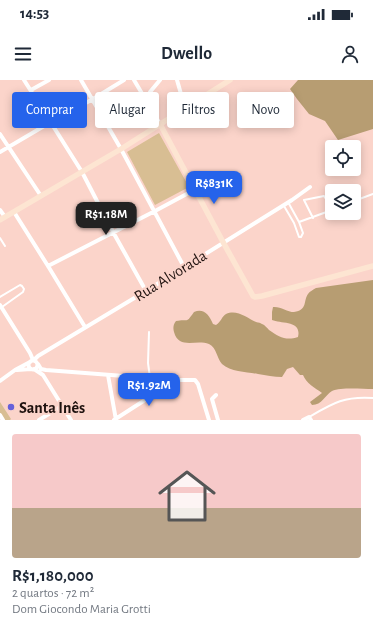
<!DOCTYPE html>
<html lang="pt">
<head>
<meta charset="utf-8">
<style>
  :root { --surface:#fff; --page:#f2f2f3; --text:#1f2937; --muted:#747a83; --line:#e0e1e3; --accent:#2563eb }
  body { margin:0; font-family:"Alegreya Sans",sans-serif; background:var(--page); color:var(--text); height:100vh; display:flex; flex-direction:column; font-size:15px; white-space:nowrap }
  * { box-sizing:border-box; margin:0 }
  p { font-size:13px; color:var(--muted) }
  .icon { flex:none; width:22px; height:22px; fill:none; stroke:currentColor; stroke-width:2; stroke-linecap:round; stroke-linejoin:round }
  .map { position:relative; height:340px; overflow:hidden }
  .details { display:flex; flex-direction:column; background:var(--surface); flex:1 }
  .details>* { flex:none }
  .top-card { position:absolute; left:12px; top:12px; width:349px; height:36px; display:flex; gap:8px }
  .tools { position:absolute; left:325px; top:60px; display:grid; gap:8px }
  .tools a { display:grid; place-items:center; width:36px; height:36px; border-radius:4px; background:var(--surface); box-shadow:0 2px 10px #0003; font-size:20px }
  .price { position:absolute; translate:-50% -34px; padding:0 9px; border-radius:8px; background:var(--accent); color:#fff; font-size:13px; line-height:26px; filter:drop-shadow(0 1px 2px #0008) }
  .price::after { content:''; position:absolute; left:50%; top:24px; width:12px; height:9px; margin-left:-6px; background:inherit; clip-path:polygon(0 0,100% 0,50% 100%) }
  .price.selected { background:#222; color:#fff }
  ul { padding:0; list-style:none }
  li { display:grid; align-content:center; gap:8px; height:212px; padding:0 12px }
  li+li { border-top:1px solid var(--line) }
  li span { display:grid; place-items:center; height:124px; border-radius:4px; color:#555 }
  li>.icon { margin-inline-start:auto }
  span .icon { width:72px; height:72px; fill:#fffc; stroke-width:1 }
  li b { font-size:17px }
  .pill { padding:0 14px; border-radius:4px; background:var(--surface); box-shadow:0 2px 10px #0003; font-size:14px; line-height:36px }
  .pill.selected { background:var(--accent); color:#fff }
  .status { display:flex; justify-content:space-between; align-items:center; height:28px; padding:0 20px; background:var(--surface); direction:ltr }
  .status svg { height:11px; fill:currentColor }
  header { display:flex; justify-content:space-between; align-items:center; height:52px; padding:0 12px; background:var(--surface); font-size:18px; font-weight:700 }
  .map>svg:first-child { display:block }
  .green { fill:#d8be93 }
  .forest { fill:#b79d72 }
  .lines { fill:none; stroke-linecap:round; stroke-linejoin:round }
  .lane { stroke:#fff; stroke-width:2 }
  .street { stroke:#fff; stroke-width:4 }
  .secondary { stroke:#fde5d2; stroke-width:5.5 }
  .poi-dot { fill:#6661da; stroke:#fbd4ca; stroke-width:1.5 }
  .labels { text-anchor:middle; stroke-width:4; stroke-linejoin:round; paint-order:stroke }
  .street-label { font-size:16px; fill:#1f120f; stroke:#fbd4ca }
  .poi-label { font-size:16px; font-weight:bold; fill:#1f120f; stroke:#fbd4ca; text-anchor:start }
</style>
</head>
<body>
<div class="status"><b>14:53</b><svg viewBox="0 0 49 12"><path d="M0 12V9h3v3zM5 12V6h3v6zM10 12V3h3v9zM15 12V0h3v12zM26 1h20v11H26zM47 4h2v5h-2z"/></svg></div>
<header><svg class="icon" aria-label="menu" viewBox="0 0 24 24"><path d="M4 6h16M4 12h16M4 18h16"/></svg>Dwello<svg class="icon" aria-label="person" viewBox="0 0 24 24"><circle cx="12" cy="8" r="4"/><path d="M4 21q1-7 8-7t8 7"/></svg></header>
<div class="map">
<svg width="373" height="340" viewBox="0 0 373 340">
  <rect width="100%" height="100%" fill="#fbd4ca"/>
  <!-- green -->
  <path class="green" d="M159 53 189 107 155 125 127 72Z
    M0 322 11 339 10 340H3L0 335Z"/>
  <!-- forest -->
  <path class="forest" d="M298 0H373V49L338 60 325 41 309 34 297 19 290 9Z
    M373 200V309C362 309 341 307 332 311 325 315 322 325 312 325L310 322 322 313C315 308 306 303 303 295H300L293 287 287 289 282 297C274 297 266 295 258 294 247 292 231 292 222 284 217 279 217 268 209 264 196 259 179 270 174 252 173 248 173 245 176 241 189 238 185 245 194 232 204 228 209 235 213 244L216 245C221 242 222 236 226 234 237 229 247 238 256 242 259 243 259 242 262 244 265 245 267 248 269 250 279 257 286 261 298 257 302 240 281 244 272 240V232L273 227C280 226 287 232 294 232 308 230 303 221 308 214 310 211 313 210 316 208Z"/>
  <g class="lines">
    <!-- lane -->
    <path class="lane" d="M354 121 373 114
      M284 126 294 143 299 157H301L303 153 299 142 288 122
      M313 138 304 120 324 116 332 128
      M299 142 332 130
      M0 158 5 166
      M0 217 20 205 22 206 24 209 23 212 2 227
      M149 252 148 283 150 298
      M309 337C333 323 344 316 373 318"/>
    <!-- street -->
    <path class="street" d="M24 0 82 92 113 152 146 211
      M81 0 121 69 184 187
      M134 0 160 44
      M177 0 185 28
      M31 10 49 0
      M134 45 150 12 160 0
      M0 54 41 116
      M0 72 51 42 93 19 124 0
      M0 130 5 137
      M14 132 48 186 85 247
      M48 186 155 131 196 109
      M0 225 30 273 33 280
      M34 280 38 276 146 211 292 120 310 107
      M28.5 285a4.5 4.5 0 1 1 9 0a4.5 4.5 0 1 1-9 0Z
      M38 284 41 289 46 290 176 300H195L198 304 209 340
      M34 289 43 295 71 340
      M17 290 31 289
      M108 295 116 340
      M0 301 15 290 30 282
      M216 315 212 319 218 340
      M0 335 3 340
      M39 340 62 326
      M114 340 176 300
      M303 340 309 337 311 340"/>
    <!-- secondary -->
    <path class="secondary" d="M160 44 223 162 253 216 255 217 262 216 373 186
      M0 140 121 69 230 0"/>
  </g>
  <!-- markers -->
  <circle class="poi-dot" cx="11" cy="327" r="4"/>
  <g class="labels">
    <!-- street labels -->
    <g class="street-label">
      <text transform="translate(170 195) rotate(-32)" y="6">Rua Alvorada</text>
    </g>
    <!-- poi labels -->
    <g class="poi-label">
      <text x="19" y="333">Santa Inês</text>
    </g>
  </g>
</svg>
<div class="tools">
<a><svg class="icon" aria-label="locate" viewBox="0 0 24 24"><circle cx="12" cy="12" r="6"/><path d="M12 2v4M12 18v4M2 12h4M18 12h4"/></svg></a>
<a><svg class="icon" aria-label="layers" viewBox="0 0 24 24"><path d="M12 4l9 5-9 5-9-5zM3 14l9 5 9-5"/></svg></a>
</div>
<b class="price" style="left:214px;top:125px">R$831K</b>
<b class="price selected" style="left:106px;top:156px">R$1.18M</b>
<b class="price" style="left:149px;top:327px">R$1.92M</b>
<div class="top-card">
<a class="pill selected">Comprar</a>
<a class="pill">Alugar</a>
<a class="pill">Filtros</a>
<a class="pill">Novo</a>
</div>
</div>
<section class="details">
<ul>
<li><span style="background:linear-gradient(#f6c9c9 60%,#b9a48a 0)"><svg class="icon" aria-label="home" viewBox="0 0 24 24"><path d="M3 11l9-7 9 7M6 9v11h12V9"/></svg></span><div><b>R$1,180,000</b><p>2 quartos · 72 m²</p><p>Dom Giocondo Maria Grotti</p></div></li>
</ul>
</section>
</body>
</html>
